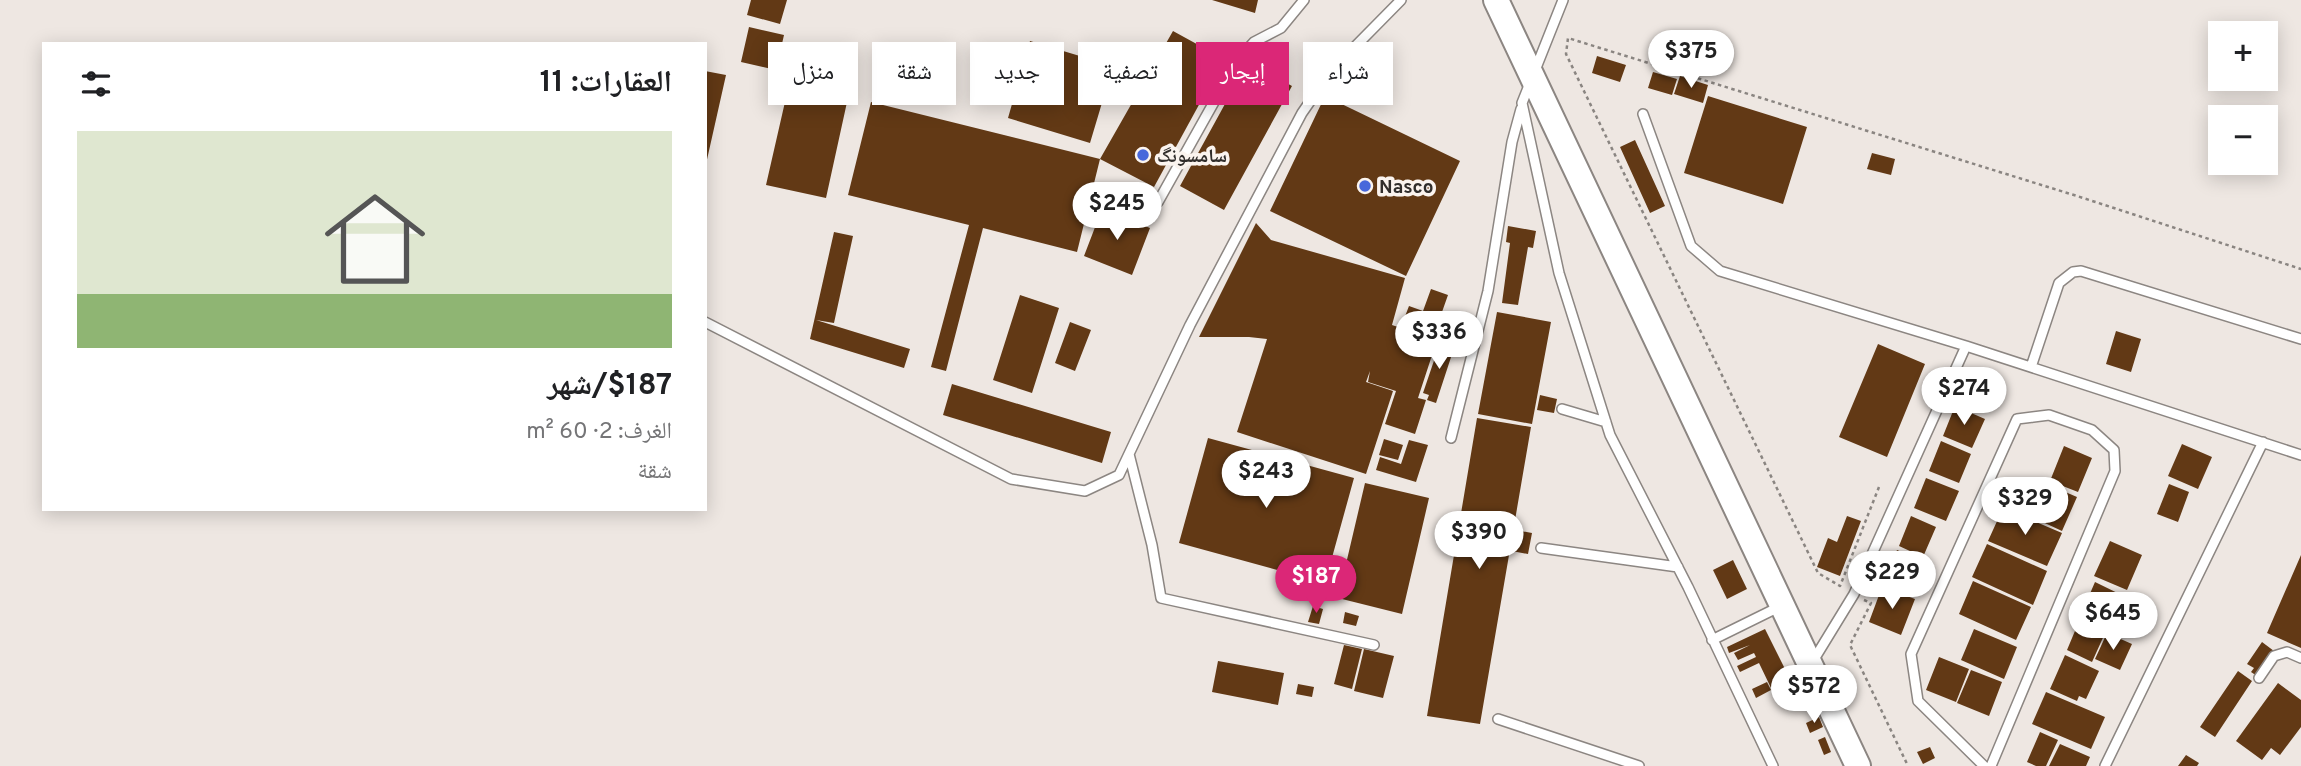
<!DOCTYPE html>
<html lang="ar">
<head>
<meta charset="utf-8">
<style>
  :root { --surface:#fff; --page:#f6f6f6; --text:#202124; --muted:#757577; --line:#e0e0e0; --accent:#db2777 }
  body { margin:0; font-family:Overpass,"Noto Naskh Arabic",sans-serif; background:var(--page); color:var(--text); direction:rtl; height:100vh; display:flex; flex-direction:column; font-size:26px; white-space:nowrap }
  * { box-sizing:border-box; margin:0 }
  p { font-size:23px; color:var(--muted) }
  .icon { flex:none; width:38px; height:38px; fill:none; stroke:currentColor; stroke-width:2; stroke-linecap:round; stroke-linejoin:round }
  .map { position:relative; flex:1; overflow:hidden; direction:ltr }
  .details { position:absolute; left:42px; top:42px; width:665px; height:469px; display:flex; flex-direction:column; background:var(--surface); border-radius:0px; box-shadow:0 4px 18px #0003; direction:rtl }
  .details>* { flex:none }
  .hud { position:absolute; left:728px; top:42px; width:665px; height:63px; direction:rtl; display:flex; gap:14px }
  .buttons { position:absolute; left:2208px; top:21px; display:grid; gap:14px }
  .buttons a { display:grid; place-items:center; width:70px; height:70px; border-radius:0px; background:var(--surface); box-shadow:0 4px 18px #0003; font-size:35px }
  .price { position:absolute; translate:-50% -60px; padding:0 16px; border-radius:24px; background:#fff; color:#222; font-size:23px; line-height:46px; filter:drop-shadow(0 2px 4px #0008) }
  .price::after { content:''; position:absolute; left:50%; top:42px; width:21px; height:16px; margin-left:-10px; background:inherit; clip-path:polygon(0 0,100% 0,50% 100%) }
  .price.selected { background:var(--accent); color:#fff }
  ul { padding:0; list-style:none }
  li { display:grid; align-content:center; gap:14px; height:371px; padding:0 35px }
  li+li { border-top:2px solid var(--line) }
  li span { display:grid; place-items:center; height:217px; border-radius:0px; color:#555 }
  li>.icon { margin-inline-start:auto }
  span .icon { width:126px; height:126px; fill:#fffc; stroke-width:1 }
  li b { font-size:30px }
  h2 { display:flex; justify-content:space-between; align-items:center; height:84px; padding:0 35px; font-size:30px }
  .pill { padding:0 24px; border-radius:0px; background:var(--surface); box-shadow:0 4px 18px #0003; font-size:24px; line-height:63px }
  .pill.selected { background:var(--accent); color:#fff }
  .map>svg:first-child { display:block }
  .building { fill:#623915 }
  .lines { fill:none; stroke-linecap:round; stroke-linejoin:round }
  .lane-casing { stroke:#8c8682; stroke-width:12 }
  .secondary-casing { stroke:#8c8682; stroke-width:28 }
  .path { stroke:#8a8581; stroke-width:2.5; stroke-dasharray:3.5 3.5; stroke-linecap:butt }
  .lane { stroke:#fff; stroke-width:9 }
  .secondary { stroke:#fff; stroke-width:24 }
  .poi-dot { fill:#4868db; stroke:#fbf4ef; stroke-width:2.5 }
  .labels { text-anchor:middle; stroke-width:7; stroke-linejoin:round; paint-order:stroke }
  .poi-label { font-size:19px; font-weight:bold; fill:#312e2c; stroke:#fbf4ef; text-anchor:start }
</style>
</head>
<body>
<div class="map">
<svg width="2301" height="766" viewBox="0 0 2301 766">
  <rect width="100%" height="100%" fill="#eee7e2"/>
  <!-- building -->
  <path class="building" d="M751 0H787L780 24 747 15Z
    M1212 0H1258L1255 13Z
    M749 27 784 35 776 70 741 62Z
    M1173 31 1224 59 1154 187 1100 159 1077 252 983 228 946 371 931 367 969 225 848 195 871 102 1100 159Z
    M1030 41 1113 66 1090 143 1008 118Z
    M1597 56 1626 65 1620 82 1592 73Z
    M1248 62 1292 86 1224 210 1180 186Z
    M705 71 726 75 706 164H705Z
    M1653 72 1677 79 1672 95 1648 88Z
    M1680 76 1708 85 1703 103 1674 94Z
    M790 80 849 93 826 198 766 185Z
    M1325 96 1460 161 1406 276 1270 211Z
    M1708 96 1807 127 1783 204 1684 173Z
    M1635 140 1665 206 1650 213 1620 147Z
    M1872 153 1895 159 1891 175 1867 169Z
    M1102 209 1150 228 1132 275 1084 256Z
    M1256 223 1271 240 1405 278 1392 325 1437 340 1418 398 1426 400 1415 434 1385 424 1396 391 1368 382 1370 371 1366 382 1393 391 1366 474 1237 432 1267 339 1249 337H1199Z
    M1508 226 1536 231 1533 248 1528 247 1518 305 1502 303 1510 243 1506 242Z
    M834 232 853 236 834 323 816 320 910 349 904 368 810 339Z
    M1431 289 1448 295 1436 329 1404 319 1409 306 1423 311Z
    M1020 295 1059 308 1032 393 993 380Z
    M1497 312 1551 322 1532 424 1478 414Z
    M1070 322 1091 330 1075 371 1055 363Z
    M2116 331 2141 339 2131 372 2106 364Z
    M1441 340 1455 345 1436 403 1427 400 1429 395 1423 393Z
    M1878 344 1925 364 1887 457 1839 437Z
    M1970 371 1991 379 1979 409 1959 401Z
    M952 384 1111 432 1102 463 943 415Z
    M1540 395 1557 399 1554 413 1537 410Z
    M1955 406 1985 419 1972 448 1943 436Z
    M1477 418 1531 427 1480 724 1427 716Z
    M1208 438 1354 478 1325 583 1179 543Z
    M1384 439 1403 445 1398 460 1379 455Z
    M1409 440 1428 445 1416 482 1376 470 1380 457 1401 464Z
    M1941 441 1971 454 1959 483 1929 471Z
    M2182 444 2212 457 2198 489 2168 476Z
    M2064 446 2092 458 2078 492 2050 481Z
    M1926 478 1959 491 1946 521 1914 508Z
    M1365 483 1429 498 1402 614 1338 598Z
    M2169 484 2189 492 2178 522 2157 514Z
    M2049 485 2077 497 2062 531 2034 518Z
    M2003 508 2062 533 2047 566 1988 541Z
    M1847 516 1861 521 1840 576 1817 567 1828 538 1837 542Z
    M1911 516 1936 527 1923 557 1899 546Z
    M1515 530 1532 533 1528 554 1512 551Z
    M2110 541 2142 555 2127 590 2094 576Z
    M1987 544 2047 571 2033 605 1972 577Z
    M1897 550 1921 560 1907 591 1884 581Z
    M2301 555V648L2267 633Z
    M1733 560 1747 589 1727 599 1713 570Z
    M1973 581 2031 607 2016 640 1959 614Z
    M2095 582 2144 606 2132 631 2082 612Z
    M1882 587 1915 599 1901 635 1869 622Z
    M1313 606 1323 609 1319 624 1308 622Z
    M1345 612 1359 616 1356 626 1343 623Z
    M2080 619 2106 631 2092 662 2067 650Z
    M1765 629 1791 681 1772 690 1759 663 1740 672 1737 666 1756 657 1754 653 1738 660 1734 653 1750 645 1729 653 1727 647Z
    M1974 629 2017 647 2004 679 1961 660Z
    M2107 633 2132 644 2120 670 2095 659Z
    M2262 642 2274 651 2257 676 2251 672 2254 668 2247 664Z
    M1344 645 1362 649 1352 689 1334 684Z
    M1364 649 1394 656 1383 698 1354 691Z
    M2065 655 2099 671 2086 699 2079 696 2077 701 2050 689Z
    M1939 657 1969 669 1956 702 1926 690Z
    M1218 661 1284 673 1278 705 1212 692Z
    M1971 670 2002 682 1989 716 1957 703Z
    M2238 671 2252 681 2215 737 2200 727Z
    M1767 682 1771 690 1756 698 1752 689Z
    M2278 683 2301 700V727L2280 755 2271 748 2262 760 2236 741Z
    M1298 684 1314 687 1312 697 1296 694Z
    M2046 692 2105 717 2091 749 2032 724Z
    M1819 717 1823 727 1810 733 1806 723Z
    M2040 732 2058 740 2046 766H2036L2027 762Z
    M1825 737 1831 752 1824 755 1818 740Z
    M2060 744 2090 757 2086 766H2049Z
    M1930 747 1935 758 1923 764 1917 752Z
    M2186 755 2199 763 2197 766H2178Z"/>
  <g class="lines">
    <!-- lane casing -->
    <g class="lane-casing">
      <path id="lane" d="M1563 0 1522 103 1559 273 1610 435 1688 587 1773 766
        M1643 114 1691 246 1720 271 1966 346 1854 594 1813 661
        M1158 202 1237 61 1254 42 1281 28 1304 0
        M705 322 1011 479 1085 491 1119 475 1190 325 1302 113 1332 70 1401 0
        M1966 346 2301 455
        M2031 367 2059 283 2073 272 2081 271 2301 339
        M1562 409 1606 422
        M1451 438 1488 291 1512 142 1521 109
        M1129 454 1152 545 1161 598 1374 645
        M1541 548 1678 567
        M1712 640 1781 606
        M2259 678 2274 656 2287 652 2301 658
        M1498 719 1639 766
        M1984 766 1918 701 1911 654 2017 419 2049 415 2092 430 2114 450 2115 471 1991 766
        M2105 766 2263 442"/>
    </g>
    <!-- secondary casing -->
    <g class="secondary-casing">
      <path id="secondary" d="M1496 0 1858 766"/>
    </g>
    <!-- path -->
    <path class="path" d="M1879 487 1840 586 1818 573 1566 54 1568 38 2077 196 2301 269
      M1864 600 1871 603 1850 645 1908 766"/>
    <!-- lane -->
    <use href="#lane" class="lane"/>
    <!-- secondary -->
    <use href="#secondary" class="secondary"/>
  </g>
  <!-- markers -->
  <g class="poi-dot">
    <circle cx="1143" cy="155" r="7"/>
    <circle cx="1365" cy="186" r="7"/>
  </g>
  <g class="labels">
    <!-- poi labels -->
    <g class="poi-label">
      <text x="1157" y="162">سامسونگ</text>
      <text x="1379" y="193">Nasco</text>
    </g>
  </g>
</svg>
<div class="buttons">
<a>+</a>
<a>−</a>
</div>
<b class="price" style="left:1691px;top:90px">$375</b>
<b class="price" style="left:1117px;top:242px">$245</b>
<b class="price" style="left:1439px;top:371px">$336</b>
<b class="price" style="left:1964px;top:427px">$274</b>
<b class="price" style="left:1266px;top:510px">$243</b>
<b class="price" style="left:2025px;top:537px">$329</b>
<b class="price" style="left:1479px;top:571px">$390</b>
<b class="price" style="left:1892px;top:611px">$229</b>
<b class="price selected" style="left:1316px;top:615px">$187</b>
<b class="price" style="left:2113px;top:652px">$645</b>
<b class="price" style="left:1814px;top:725px">$572</b>
<div class="hud">
<a class="pill">شراء</a>
<a class="pill selected">إيجار</a>
<a class="pill">تصفية</a>
<a class="pill">جديد</a>
<a class="pill">شقة</a>
<a class="pill">منزل</a>
</div>
<section class="details">
<h2>العقارات: 11<svg class="icon" aria-label="filters" viewBox="0 0 24 24"><path d="M4 7h16M4 17h16"/><circle cx="9" cy="7" r="2"/><circle cx="15" cy="17" r="2"/></svg></h2>
<ul>
<li><span style="background:linear-gradient(#dfe7d0 75%,#8fb573 0)"><svg class="icon" aria-label="home" viewBox="0 0 24 24"><path d="M3 11l9-7 9 7M6 9v11h12V9"/></svg></span><div><b>$187/شهر</b><p>الغرف: 2 · 60 m²</p><p>شقة</p></div></li>
</ul>
</section>
</div>
</body>
</html>
